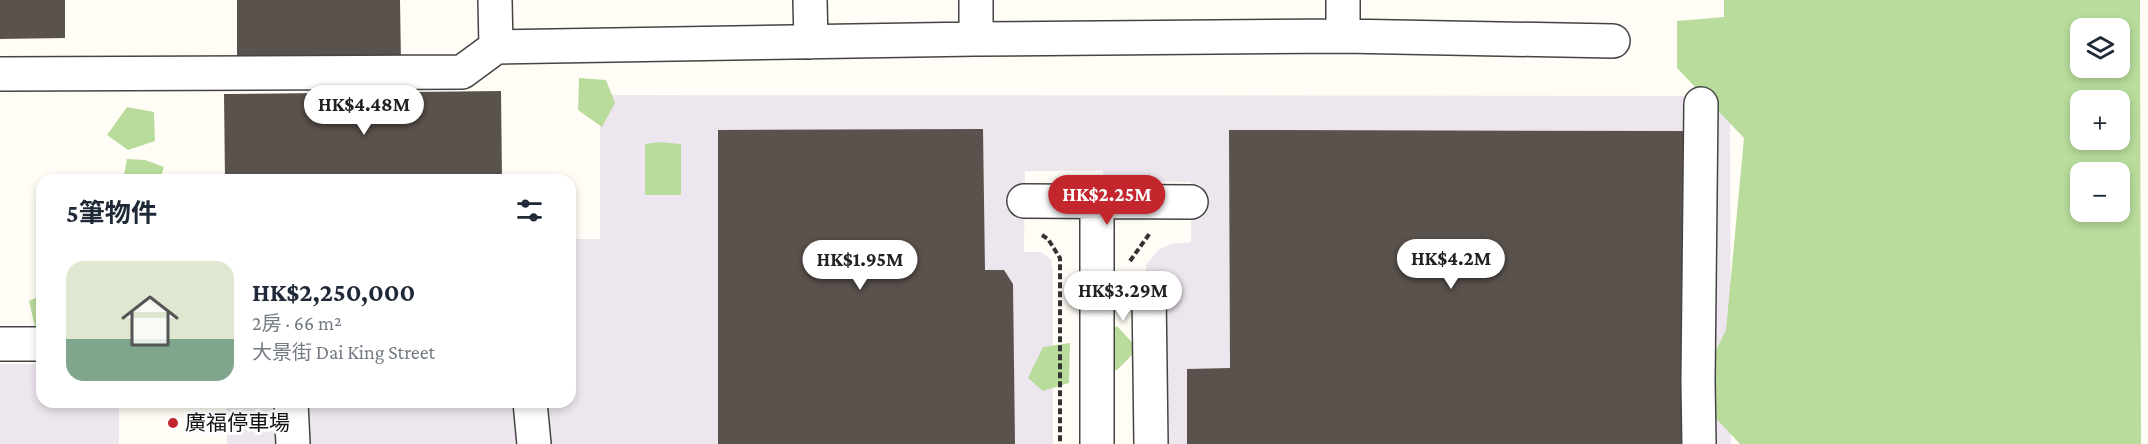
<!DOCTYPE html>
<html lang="zh-TW">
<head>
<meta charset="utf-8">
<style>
  :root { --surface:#fff; --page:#f6f6f7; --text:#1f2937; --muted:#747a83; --accent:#c4262e }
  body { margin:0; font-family:"Crimson Pro","Noto Sans TC",serif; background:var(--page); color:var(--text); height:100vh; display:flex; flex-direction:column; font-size:22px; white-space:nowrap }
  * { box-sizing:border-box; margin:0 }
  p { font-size:20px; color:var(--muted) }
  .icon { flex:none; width:33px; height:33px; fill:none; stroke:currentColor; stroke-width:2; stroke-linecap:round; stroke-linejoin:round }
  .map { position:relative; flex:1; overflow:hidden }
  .side { position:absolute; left:36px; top:174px; width:540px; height:234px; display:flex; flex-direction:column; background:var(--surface); border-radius:18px; box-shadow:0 3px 9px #0003 }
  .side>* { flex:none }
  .tools { position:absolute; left:2070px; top:18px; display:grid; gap:12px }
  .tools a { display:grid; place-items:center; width:60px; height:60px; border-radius:12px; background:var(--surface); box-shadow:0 3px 9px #0003; font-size:30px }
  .price { position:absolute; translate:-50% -51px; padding:0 14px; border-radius:21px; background:#fff; color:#222; font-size:20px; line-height:39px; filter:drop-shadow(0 2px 3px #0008) }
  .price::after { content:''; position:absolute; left:50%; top:36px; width:18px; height:14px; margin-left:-9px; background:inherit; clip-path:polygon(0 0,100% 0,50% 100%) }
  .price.selected { background:var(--accent); color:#fff }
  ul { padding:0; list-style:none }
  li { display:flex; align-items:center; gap:18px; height:150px; padding:0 30px }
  li span { display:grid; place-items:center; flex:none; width:168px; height:120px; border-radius:18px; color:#555 }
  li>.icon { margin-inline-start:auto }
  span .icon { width:72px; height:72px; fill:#fffc; stroke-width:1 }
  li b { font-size:26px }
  h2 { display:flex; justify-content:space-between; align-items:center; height:72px; padding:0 30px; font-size:26px }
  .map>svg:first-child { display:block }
  .industrial { fill:#eee6ef }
  .forest { fill:#b9dc9c; fill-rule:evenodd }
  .building { fill:#5a524d }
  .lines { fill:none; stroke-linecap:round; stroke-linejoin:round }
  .minor-casing { stroke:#444; stroke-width:36 }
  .path { stroke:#333; stroke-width:4; stroke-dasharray:6 3; stroke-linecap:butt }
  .minor { stroke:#fff; stroke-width:33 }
  .poi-dot { fill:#c4262e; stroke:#fff; stroke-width:2 }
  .labels { text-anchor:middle; stroke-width:6; stroke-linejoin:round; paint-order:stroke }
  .poi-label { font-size:21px; fill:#111; stroke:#fff; text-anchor:start }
</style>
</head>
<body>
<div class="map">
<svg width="2148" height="444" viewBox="0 0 2148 444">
  <rect width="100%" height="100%" fill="#fffdf5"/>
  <!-- industrial -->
  <path class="industrial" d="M600 95 1730 96 1731 444H1146V265L1158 250 1171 244 1191 242V182L1104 181 1103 171H1025L1024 252H1041L1051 259 1053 271V444H227V402H570V239H600Z
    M0 364H42V402H119V444H0Z"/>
  <!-- forest -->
  <path class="forest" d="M1724 0H2140L2141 444H1740L1694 395 1726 330 1744 138 1677 68V21L1724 17ZM2080 28H2120V68H2080ZM2080 100H2120V140H2080ZM2080 172H2120V212H2080Z
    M579 78 606 80 615 103 602 127 578 110Z
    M127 107 154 112 155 141 128 150 107 135Z
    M659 142 681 144V195H645V144Z
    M127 159 145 160 164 167 160 180H123Z
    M42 295V337L37 336 29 301Z
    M1117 326 1138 349 1117 370H1092L1090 346Z
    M1070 343 1069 383 1043 391 1028 378 1043 347Z"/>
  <!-- building -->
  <path class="building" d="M0 0H65V38L0 39Z
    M237 0H400L401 64H237Z
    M501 91 502 180H225L224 94Z
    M983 129 985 270H1004L1013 284 1015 444H718V130Z
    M1229 130 1684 131V444H1187V369L1230 368Z"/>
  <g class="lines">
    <!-- minor casing -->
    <g class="minor-casing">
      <path id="minor" d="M495 0 496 47 976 39V0
        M810 0 811 42
        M1343 0V36
        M976 39 1343 36 1613 41
        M0 74 462 72 496 47
        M1024 201 1191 202
        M1149 292 1151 444
        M0 344H42
        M291 402 293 444
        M530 402 534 444
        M1097 444V201
        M1699 444 1698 381 1701 104"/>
    </g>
    <!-- path -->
    <path class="path" d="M1042 235 1048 239 1060 258V444
      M1130 261 1150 233"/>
    <!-- minor -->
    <use href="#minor" class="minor"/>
  </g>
  <!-- markers -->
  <circle class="poi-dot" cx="173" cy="423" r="6"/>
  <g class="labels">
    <!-- poi labels -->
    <g class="poi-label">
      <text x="185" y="430">廣福停車場</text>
    </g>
  </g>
</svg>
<div class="tools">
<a><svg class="icon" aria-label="layers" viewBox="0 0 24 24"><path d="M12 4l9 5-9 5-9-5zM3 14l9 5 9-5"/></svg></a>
<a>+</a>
<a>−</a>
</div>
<b class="price" style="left:364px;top:136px">HK$4.48M</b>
<b class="price selected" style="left:1107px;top:226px">HK$2.25M</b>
<b class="price" style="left:1451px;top:290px">HK$4.2M</b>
<b class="price" style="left:860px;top:291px">HK$1.95M</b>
<b class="price" style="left:1123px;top:322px">HK$3.29M</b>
<section class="side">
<h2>5筆物件<svg class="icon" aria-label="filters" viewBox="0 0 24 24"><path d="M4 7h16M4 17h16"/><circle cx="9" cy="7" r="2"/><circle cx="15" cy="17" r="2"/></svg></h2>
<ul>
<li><span style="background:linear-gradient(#dfe7d0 65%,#7fa58c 0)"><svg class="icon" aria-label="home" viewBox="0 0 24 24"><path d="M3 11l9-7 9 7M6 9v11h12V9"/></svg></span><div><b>HK$2,250,000</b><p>2房 · 66 m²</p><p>大景街 Dai King Street</p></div></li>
</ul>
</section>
</div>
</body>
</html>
